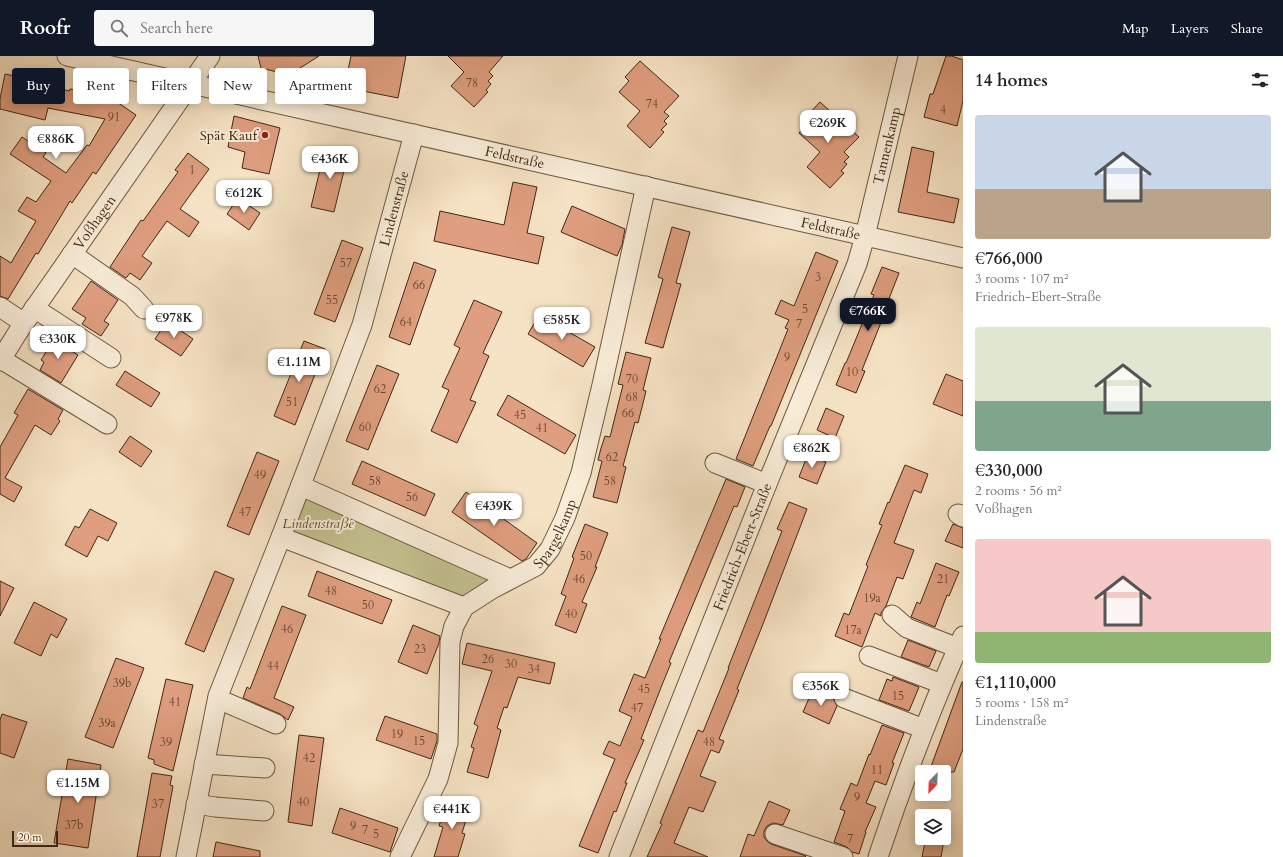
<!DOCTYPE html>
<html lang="en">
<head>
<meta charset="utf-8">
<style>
  :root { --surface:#fff; --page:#f6f6f6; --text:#202124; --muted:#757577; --accent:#111827 }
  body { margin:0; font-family:Cardo,serif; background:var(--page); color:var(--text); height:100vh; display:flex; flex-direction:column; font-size:15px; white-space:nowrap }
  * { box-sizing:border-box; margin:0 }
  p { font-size:13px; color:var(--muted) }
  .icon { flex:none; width:22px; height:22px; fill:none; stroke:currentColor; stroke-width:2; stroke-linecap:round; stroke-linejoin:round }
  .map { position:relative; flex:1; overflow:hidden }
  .drawer { display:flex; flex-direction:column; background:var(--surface); width:320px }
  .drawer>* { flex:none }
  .guide { position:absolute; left:12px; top:12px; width:380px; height:36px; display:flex; gap:8px }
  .needle { width:26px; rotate:203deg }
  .fabs { position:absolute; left:915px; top:709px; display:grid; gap:8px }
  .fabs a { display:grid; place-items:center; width:36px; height:36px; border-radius:4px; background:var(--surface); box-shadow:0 2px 10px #0003; font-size:20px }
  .scale { position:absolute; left:12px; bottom:10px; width:46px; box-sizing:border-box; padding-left:4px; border:2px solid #402912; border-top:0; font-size:11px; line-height:14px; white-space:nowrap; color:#402912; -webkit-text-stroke:3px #f9edd9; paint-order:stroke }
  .price { position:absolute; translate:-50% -34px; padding:0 9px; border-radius:8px; background:#fff; color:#222; font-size:13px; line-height:26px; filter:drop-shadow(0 1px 2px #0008) }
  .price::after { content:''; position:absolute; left:50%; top:24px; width:12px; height:9px; margin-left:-6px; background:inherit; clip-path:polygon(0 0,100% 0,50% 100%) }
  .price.selected { background:var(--accent); color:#fff }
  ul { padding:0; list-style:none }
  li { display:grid; align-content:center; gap:8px; height:212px; padding:0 12px }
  li span { display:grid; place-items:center; height:124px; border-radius:4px; color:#555 }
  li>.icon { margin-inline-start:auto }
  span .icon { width:72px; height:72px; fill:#fffc; stroke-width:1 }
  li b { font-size:17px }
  h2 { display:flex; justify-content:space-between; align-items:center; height:48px; padding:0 12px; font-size:17px }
  .pill { padding:0 14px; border-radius:4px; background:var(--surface); box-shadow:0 2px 10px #0003; font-size:14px; line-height:36px }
  .pill.selected { background:var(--accent); color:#fff }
  header { display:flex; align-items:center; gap:24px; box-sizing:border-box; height:56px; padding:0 20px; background:var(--accent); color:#fff }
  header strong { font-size:19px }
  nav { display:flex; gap:22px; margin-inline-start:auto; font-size:14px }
  .search { width:280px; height:36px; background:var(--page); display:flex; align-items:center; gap:10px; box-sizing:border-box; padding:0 14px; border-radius:4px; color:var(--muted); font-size:15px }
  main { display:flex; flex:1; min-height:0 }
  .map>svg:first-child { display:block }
  .green { fill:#c4c18f; stroke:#827550 }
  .building { fill:#df9e7f; stroke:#402912 }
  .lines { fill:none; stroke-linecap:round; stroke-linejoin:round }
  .minor-casing { stroke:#6e583f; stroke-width:21 }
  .minor { stroke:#f9edd9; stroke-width:19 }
  .poi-dot { fill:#8f2418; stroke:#f9edd9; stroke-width:1.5 }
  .labels { text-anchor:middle; stroke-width:4; stroke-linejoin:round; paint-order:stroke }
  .number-label { font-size:12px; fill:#68462d }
  .poi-label { font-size:14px; fill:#402912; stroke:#f9edd9; text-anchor:end }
  .street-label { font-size:14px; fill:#402912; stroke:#f9edd9 }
  .park-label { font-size:14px; font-style:italic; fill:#614f31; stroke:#f9edd9 }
</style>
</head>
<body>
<header>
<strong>Roofr</strong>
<div class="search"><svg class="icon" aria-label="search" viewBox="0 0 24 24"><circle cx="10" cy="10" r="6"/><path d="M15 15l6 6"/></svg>Search here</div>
<nav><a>Map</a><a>Layers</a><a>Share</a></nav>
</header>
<main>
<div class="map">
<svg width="963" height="801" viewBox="0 0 963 801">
  <rect width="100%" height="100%" fill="#f6e3c5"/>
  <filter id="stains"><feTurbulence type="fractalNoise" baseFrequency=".005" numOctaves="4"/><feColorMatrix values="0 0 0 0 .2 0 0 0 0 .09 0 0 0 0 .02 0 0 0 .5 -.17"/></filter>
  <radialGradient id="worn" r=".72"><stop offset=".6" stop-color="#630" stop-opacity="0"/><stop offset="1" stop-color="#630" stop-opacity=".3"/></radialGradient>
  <!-- green -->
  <path class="green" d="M301 430 510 522 464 551 281 481Z"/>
  <!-- building -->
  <path class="building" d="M258 0H319L289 19 261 12Z
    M351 0H406L398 42 338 30 340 18 347 19Z
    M448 0H503L489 16 493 20 488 25 491 28 486 34 488 36 474 51 451 30 464 16Z
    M946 0H952L963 4V45L957 70 924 61 930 38H933Z
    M640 5 679 40 664 56 669 60 664 65 667 68 661 74 664 76 650 92 627 70 640 55 619 36 629 25 625 21Z
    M5 18 24 22V23L69 35 70 33 111 42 136 59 96 118 93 116 72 147 70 145 38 198 36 197 8 243 0 240V200L11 207 36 165 18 155 27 141 36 146 51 125 10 98 22 81 46 97 43 101 66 117 87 89 89 90 105 63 48 52 45 64 0 53V43Z
    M820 46 859 81 844 96 849 101 844 106 847 108 841 115 844 117 830 132 807 111 820 96 799 77 809 66 805 62Z
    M234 60 280 72 269 118 242 112 245 96 228 91Z
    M912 91 934 96 927 136 959 143 954 167 898 156Z
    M325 93 348 98 334 156 311 151Z
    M188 97 209 113 180 153 199 166 189 181 167 165 142 200 152 207 140 224 130 217 126 222 110 211 141 164 143 165 178 116 175 114Z
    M513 126 537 131 527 177 544 181 538 208 434 185 440 155 504 169Z
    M238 142 260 157 249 174 227 158Z
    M572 150 625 173 622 189 617 200 561 176Z
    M672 171 690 176 676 227 681 228 663 292 645 287 663 223 658 221Z
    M342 184 363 192 335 266 314 258Z
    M816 196 838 205 771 370H770L753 410 736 403 788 273 785 272 789 264 775 258 781 244 794 250Z
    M414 206 436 214 410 289 389 281Z
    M882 211 899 217 881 263 882 264 862 314 865 315 856 337 836 329 845 307H846L874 239 871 238Z
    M91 225 118 244 104 265 109 268 101 280 82 268 86 262 72 253Z
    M474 244 502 256 483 297 489 300 470 344 476 346 457 387 431 375 449 334 442 331 460 292 454 289Z
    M539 259 595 291 583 311 528 278Z
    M167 265 193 283 181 300 155 283Z
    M56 280 72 290 70 294 78 299 61 327 40 314 44 306 41 304Z
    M304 285 325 293 295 369 274 360Z
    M626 296 651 302 643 334 646 335 638 367 635 366 623 410 626 411 617 447 593 441 602 405 598 404 601 392 605 380 610 381 623 329 618 328Z
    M377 309 399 318 368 394 346 385Z
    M125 315 160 337 151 351 116 329Z
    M946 318 963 325V360L933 348Z
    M28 333 63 354 58 363 60 365 51 379 35 369 5 422 22 431 14 446 0 438V391L18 359 14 357Z
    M508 339 576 379 565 398 497 359Z
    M826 352 844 360 835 382 817 374Z
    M130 380 152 395 141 411 119 396Z
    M257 396 279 405 249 479 227 470Z
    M808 398 826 406 817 428 799 421Z
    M362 405 435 438 425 460 352 428Z
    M905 409 928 418 921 437 914 434 894 487 914 494 903 523 897 521 886 550 881 557V560L875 557 862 591 835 580 844 557 849 559 868 510 866 509 882 469 879 468 888 446 889 447Z
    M726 423 745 431 737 451 734 450 669 606 671 607 662 629 641 683 644 684 625 727H627L616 756 614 755 598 797 579 790 615 703 603 698 609 685 620 690 632 661 619 655 634 618 645 622 661 583H659Z
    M466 436 537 487 526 503 522 505 452 456Z
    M789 446 807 453 763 568 737 633 739 634 719 683 724 685 719 697 711 694 700 720 716 726 703 756 689 751 674 787 708 801H647L662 768 660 767 698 674 703 676 729 612H728L782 475 777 473Z
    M90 453 117 467 108 485 98 480 87 501 65 489 75 470 79 472Z
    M585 468 608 477 595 511H597L582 546 587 548 576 577 555 569 566 540 561 538 574 502 572 501Z
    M953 468 963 472V492L945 485Z
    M936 507 959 516 949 540 947 539 935 571 911 561 917 546 920 548Z
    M215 515 234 523 204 596 185 588Z
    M317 515 392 544 382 568 308 540Z
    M0 525 14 532 0 560Z
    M34 546 67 563 57 582 51 578 41 600 14 587Z
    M282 550 306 559 274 642 294 651 288 664 280 658 243 642 247 631 250 633Z
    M413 569 440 580 439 587 427 618 398 606Z
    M908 584 936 595 929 611 901 601Z
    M467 587 555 607 550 628 518 621 507 652 504 651 497 672 501 674 488 722 467 716 474 692 471 691 478 670 474 668 492 615 462 608Z
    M116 602 144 612 113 692 85 681Z
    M893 621 919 631 909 655 879 644 887 623 892 625Z
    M166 623 193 629 173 715 154 708V704L148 702Z
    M962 626H963V693L954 716H951L944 735V716H929Z
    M813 633 833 642 837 650 829 668 803 656Z
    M2 658 27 666 14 702 0 697V664Z
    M385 660 437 678V685L431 703 376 684Z
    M882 669 904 677 892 707H894L886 729 875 725 866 747 876 751 865 776H866L859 798 852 796 847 791 834 786 845 755 840 753 851 727 857 730 869 698 870 699Z
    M299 679 324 682 312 770 288 766Z
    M68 703 101 709 88 792 54 787Z
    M152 717 172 720 170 729 173 730 160 801H137Z
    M447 745 470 751 462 777 465 778 458 801H434L443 771 439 770Z
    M769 745 790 754 783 769 773 767 767 770 764 775V781L767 785 771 788 806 800 805 801H740L748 778 754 780Z
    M340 752 398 772 390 796 332 777Z
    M926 782 944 784 941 801H922Z
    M216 786 260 795V801H213Z"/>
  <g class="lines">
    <!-- minor casing -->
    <g class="minor-casing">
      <g id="minor">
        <path id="s1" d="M67 0 963 202"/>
        <path d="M72 198 132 240 144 253"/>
        <path d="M0 251 24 267"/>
        <path d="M34 252 111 302"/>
        <path d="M1 303 107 368"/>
        <path id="s2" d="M0 305 18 276 210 0"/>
        <path d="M715 407 767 428"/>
        <path d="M301 430 510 523"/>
        <path d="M958 458 963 461"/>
        <path d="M281 481 464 551"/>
        <path d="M892 559 907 572 958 592"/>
        <path d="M869 600 942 628"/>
        <path d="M844 642 924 673"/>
        <path d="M218 643 276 668"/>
        <path d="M204 708 265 712"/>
        <path d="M196 748 215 751 264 755"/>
        <path d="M775 778 843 801"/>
        <path id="s3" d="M186 801 218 640 281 481 362 269 414 78"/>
        <path id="s4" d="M400 801 438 723 448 687 450 586 454 570 464 551 492 533 536 510 550 493 565 462 581 417 602 329 646 130"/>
        <path id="s5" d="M619 801 767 428 857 208 865 180 908 0"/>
        <path d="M878 801C903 726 931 652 963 580"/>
      </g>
    </g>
    <!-- minor -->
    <use href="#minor" class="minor"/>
  </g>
  <!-- markers -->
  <circle class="poi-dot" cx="265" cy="79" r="4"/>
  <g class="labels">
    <!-- number labels -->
    <g class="number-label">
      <text x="472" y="31">78</text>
      <text x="652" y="52">74</text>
      <text x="943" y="58">4</text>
      <text x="114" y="65">91</text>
      <text x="192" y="118">1</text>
      <text x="346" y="211">57</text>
      <text x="818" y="225">3</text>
      <text x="419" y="233">66</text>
      <text x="332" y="248">55</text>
      <text x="805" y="257">5</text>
      <text x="406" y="270">64</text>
      <text x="799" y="272">7</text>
      <text x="787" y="305">9</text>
      <text x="852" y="320">10</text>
      <text x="632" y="327">70</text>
      <text x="380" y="337">62</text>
      <text x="632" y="345">68</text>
      <text x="292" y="350">51</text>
      <text x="628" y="361">66</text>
      <text x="520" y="363">45</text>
      <text x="365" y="375">60</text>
      <text x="542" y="376">41</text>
      <text x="612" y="405">62</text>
      <text x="260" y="423">49</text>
      <text x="375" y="429">58</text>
      <text x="610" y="429">58</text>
      <text x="412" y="445">56</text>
      <text x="245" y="460">47</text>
      <text x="586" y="504">50</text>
      <text x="579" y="527">46</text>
      <text x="943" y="527">21</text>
      <text x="331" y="539">48</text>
      <text x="872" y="546">19a</text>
      <text x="368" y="553">50</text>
      <text x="571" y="562">40</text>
      <text x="287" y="577">46</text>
      <text x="853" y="578">17a</text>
      <text x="420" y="597">23</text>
      <text x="488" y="607">26</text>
      <text x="511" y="612">30</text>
      <text x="273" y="614">44</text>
      <text x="534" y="617">34</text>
      <text x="122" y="631">39b</text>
      <text x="644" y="637">45</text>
      <text x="898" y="644">15</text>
      <text x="175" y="650">41</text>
      <text x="637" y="656">47</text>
      <text x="107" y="671">39a</text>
      <text x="397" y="682">19</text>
      <text x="419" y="689">15</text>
      <text x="166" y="690">39</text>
      <text x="709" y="690">48</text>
      <text x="309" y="706">42</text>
      <text x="877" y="718">11</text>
      <text x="857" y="745">9</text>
      <text x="303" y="750">40</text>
      <text x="158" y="752">37</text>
      <text x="74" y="773">37b</text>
      <text x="353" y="774">9</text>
      <text x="365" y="778">7</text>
      <text x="376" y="782">5</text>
      <text x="850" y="787">7</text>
    </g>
    <!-- poi labels -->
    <g class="poi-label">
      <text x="257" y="84">Spät Kauf</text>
    </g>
    <!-- street labels -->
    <g class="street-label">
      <text dy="5" stroke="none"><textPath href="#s5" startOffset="761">Tannenkamp</textPath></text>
      <text dy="5" stroke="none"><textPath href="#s1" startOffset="459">Feldstraße</textPath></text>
      <text dy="5" stroke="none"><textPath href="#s3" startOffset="683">Lindenstraße</textPath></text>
      <text dy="5" stroke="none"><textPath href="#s2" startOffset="168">Voßhagen</textPath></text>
      <text dy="5" stroke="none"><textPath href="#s1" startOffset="783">Feldstraße</textPath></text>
      <text dy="5" stroke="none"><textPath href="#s4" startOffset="384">Spargelkamp</textPath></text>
      <text dy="5" stroke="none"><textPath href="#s5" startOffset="334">Friedrich-Ebert-Straße</textPath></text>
    </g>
    <!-- park labels -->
    <g class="park-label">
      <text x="318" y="472">Lindenstraße</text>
    </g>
  </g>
  <rect width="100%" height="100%" filter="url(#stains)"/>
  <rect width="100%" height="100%" fill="url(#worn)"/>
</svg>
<div class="fabs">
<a><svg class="needle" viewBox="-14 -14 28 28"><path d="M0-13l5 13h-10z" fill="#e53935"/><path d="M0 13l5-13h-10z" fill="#757577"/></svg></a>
<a><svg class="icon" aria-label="layers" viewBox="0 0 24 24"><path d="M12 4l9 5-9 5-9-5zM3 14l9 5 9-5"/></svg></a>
</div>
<div class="scale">20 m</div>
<b class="price" style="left:828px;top:88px">€269K</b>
<b class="price" style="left:56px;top:104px">€886K</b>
<b class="price" style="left:330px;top:124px">€436K</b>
<b class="price" style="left:244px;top:158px">€612K</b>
<b class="price selected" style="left:868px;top:276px">€766K</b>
<b class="price" style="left:174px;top:283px">€978K</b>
<b class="price" style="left:562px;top:285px">€585K</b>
<b class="price" style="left:58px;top:304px">€330K</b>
<b class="price" style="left:299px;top:327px">€1.11M</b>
<b class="price" style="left:812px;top:413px">€862K</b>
<b class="price" style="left:494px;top:471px">€439K</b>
<b class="price" style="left:821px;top:651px">€356K</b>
<b class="price" style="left:78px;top:748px">€1.15M</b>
<b class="price" style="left:452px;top:774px">€441K</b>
<div class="guide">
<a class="pill selected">Buy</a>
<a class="pill">Rent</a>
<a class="pill">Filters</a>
<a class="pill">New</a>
<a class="pill">Apartment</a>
</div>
</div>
<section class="drawer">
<h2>14 homes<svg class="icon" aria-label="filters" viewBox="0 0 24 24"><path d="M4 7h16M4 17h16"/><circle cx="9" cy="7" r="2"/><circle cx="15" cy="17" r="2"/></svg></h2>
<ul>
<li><span style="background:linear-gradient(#c9d6e8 60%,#b9a48a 0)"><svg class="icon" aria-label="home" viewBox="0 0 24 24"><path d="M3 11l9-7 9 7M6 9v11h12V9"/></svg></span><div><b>€766,000</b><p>3 rooms · 107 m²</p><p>Friedrich-Ebert-Straße</p></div></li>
<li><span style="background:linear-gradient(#dfe7d0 60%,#7fa58c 0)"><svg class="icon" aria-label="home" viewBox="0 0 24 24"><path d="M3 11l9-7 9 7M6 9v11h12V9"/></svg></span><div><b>€330,000</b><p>2 rooms · 56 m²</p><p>Voßhagen</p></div></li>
<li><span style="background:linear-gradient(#f6c9c9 75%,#8fb573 0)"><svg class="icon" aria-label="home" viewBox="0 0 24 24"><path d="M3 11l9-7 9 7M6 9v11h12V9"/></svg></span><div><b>€1,110,000</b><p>5 rooms · 158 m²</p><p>Lindenstraße</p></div></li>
</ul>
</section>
</main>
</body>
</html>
